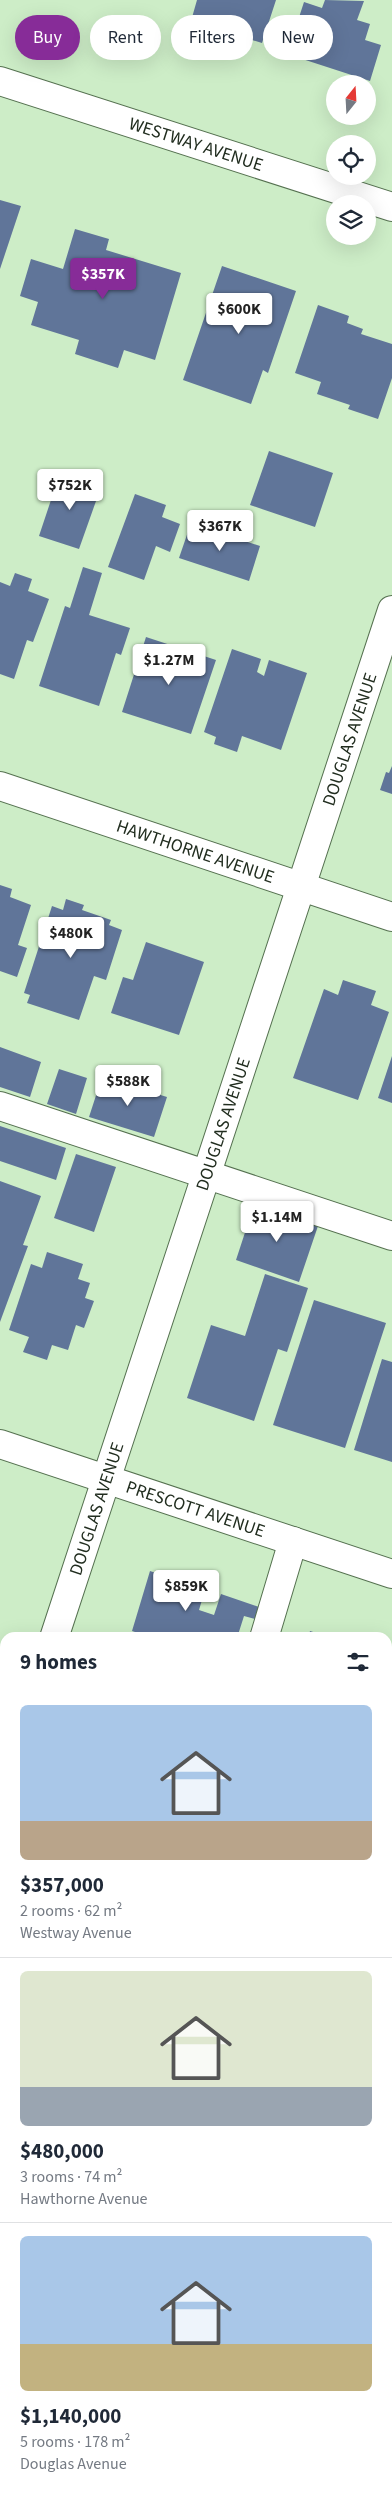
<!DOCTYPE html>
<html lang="en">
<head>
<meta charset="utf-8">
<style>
  :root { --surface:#fff; --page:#f6f6f7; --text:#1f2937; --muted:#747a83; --line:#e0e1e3; --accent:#872c98 }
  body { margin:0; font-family:"Source Sans 3",sans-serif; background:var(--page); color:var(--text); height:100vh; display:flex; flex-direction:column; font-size:19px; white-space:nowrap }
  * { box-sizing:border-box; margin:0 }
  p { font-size:16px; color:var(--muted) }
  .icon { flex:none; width:28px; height:28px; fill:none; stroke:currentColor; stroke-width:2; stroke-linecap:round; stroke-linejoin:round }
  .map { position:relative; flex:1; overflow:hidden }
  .sheet { position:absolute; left:0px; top:1632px; width:392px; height:866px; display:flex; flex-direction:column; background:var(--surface); border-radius:15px 15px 0 0; box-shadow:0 5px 20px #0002 }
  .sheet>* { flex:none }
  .top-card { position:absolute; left:15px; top:15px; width:362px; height:45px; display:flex; gap:10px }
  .needle { width:32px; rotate:18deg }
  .controls { position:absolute; left:326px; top:75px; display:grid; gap:10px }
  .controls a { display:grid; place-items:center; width:50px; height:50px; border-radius:50%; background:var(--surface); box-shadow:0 5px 20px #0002; font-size:25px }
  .price { position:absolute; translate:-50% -42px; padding:0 11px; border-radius:5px; background:#fff; color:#222; font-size:16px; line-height:32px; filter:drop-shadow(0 1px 2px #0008) }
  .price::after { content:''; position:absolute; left:50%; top:30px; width:15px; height:11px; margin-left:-8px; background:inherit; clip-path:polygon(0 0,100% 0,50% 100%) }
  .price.on { background:var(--accent); color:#fff }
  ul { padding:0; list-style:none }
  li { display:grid; align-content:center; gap:10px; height:265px; padding:0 20px }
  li+li { border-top:1px solid var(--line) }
  li span { display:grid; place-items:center; height:155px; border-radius:8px; color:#555 }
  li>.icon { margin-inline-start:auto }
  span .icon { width:90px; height:90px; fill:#fffc; stroke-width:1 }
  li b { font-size:21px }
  h2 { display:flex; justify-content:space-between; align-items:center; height:60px; padding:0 20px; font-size:21px }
  .tag { padding:0 18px; border-radius:22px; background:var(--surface); box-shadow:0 5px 20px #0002; font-size:18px; line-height:45px }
  .tag.on { background:var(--accent); color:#fff }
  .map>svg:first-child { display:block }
  .building { fill:#607599 }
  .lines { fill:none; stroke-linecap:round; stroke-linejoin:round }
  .minor-casing { stroke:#557150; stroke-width:30 }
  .minor { stroke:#fff; stroke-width:28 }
  .labels { text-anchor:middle; stroke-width:4; stroke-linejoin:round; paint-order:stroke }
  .street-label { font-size:18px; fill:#212d1f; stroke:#dafbd4 }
</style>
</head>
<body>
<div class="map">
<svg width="392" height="2498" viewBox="0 0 392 2498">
  <rect width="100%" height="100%" fill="#cdedc7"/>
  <!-- building -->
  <path class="building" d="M197 0H276L262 43 191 21Z
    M325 0 364 1 357 20 370 24 365 40 381 45 370 81 287 54 304 2 322 8Z
    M0 200 21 206 0 269Z
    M75 229 109 239 106 250 181 273 155 360 124 350 118 368 75 354 79 340 31 325 38 302 20 296 31 259 63 269Z
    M222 266 296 291 268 373 263 370 251 404 183 380Z
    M318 305 349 316 347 323 363 329 361 334 392 344V378L378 419 348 409 350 405 317 394 321 382 295 373Z
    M269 451 333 473 315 527 250 505Z
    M60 473 101 487 79 549 39 536Z
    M135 494 166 505 162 517 180 524 170 552 156 546 144 580 108 567Z
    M191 523 260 546 249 581 179 558Z
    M83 567 102 573 89 615 130 628 121 655 116 653 99 706 39 686 65 606 70 608Z
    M15 573 32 579 28 591 49 599 33 642 27 640 14 679 0 674V582L10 586Z
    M146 637 216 660 191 734 122 712Z
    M232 649 261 659 257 672 264 676 269 660 307 673 281 750 242 736 237 752 214 744 216 737 204 732Z
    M392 766V794L380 790 386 772 389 773Z
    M0 885 12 889 10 897 31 905 18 945 27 948 17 977 0 971Z
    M66 899 84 905 82 910 111 920 109 925 122 930 106 980 94 976 79 1020 27 1003 30 995 24 993 52 906 63 910Z
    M146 942 204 962 179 1035 111 1013 123 977 133 980Z
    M343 980 376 991 371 1005 389 1012 358 1100 293 1078 324 989 338 995Z
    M0 1047 41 1062 30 1097 0 1087Z
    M392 1056V1103L378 1098Z
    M59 1069 87 1078 76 1114 47 1104Z
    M102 1077 167 1097 154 1137 89 1117Z
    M0 1126 66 1148 56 1180 0 1161Z
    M76 1154 116 1167 94 1232 54 1218Z
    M0 1181 41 1196 23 1245 28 1246 0 1322Z
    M254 1205 318 1226 299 1282 236 1260Z
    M47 1252 83 1264 78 1279 90 1283 85 1298 94 1301 84 1328 76 1325 68 1350 52 1345 47 1360 23 1352 29 1337 9 1330 31 1264 42 1268Z
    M265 1274 308 1288 287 1352 278 1349 254 1421 187 1398 211 1325 245 1336Z
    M314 1300 386 1323 345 1448 273 1425Z
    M382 1359 392 1362V1462L354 1450Z
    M150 1571 205 1590 199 1610 214 1615 221 1594 259 1607 255 1619 244 1616 237 1638H133L135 1632 132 1631Z
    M310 1631 329 1637V1638H308Z
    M388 1656 392 1657V1815L388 1828Z
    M5 1956V1996L0 1994V1959L3 1960Z
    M388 2029 392 2031V2101L388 2113Z
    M5 2238V2326L0 2324V2252Z
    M388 2315 392 2316V2389L388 2402Z
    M0 2373 5 2375V2414L0 2412Z
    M392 2422V2444L388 2443Z
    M0 2455 5 2456V2486L1 2498Z
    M12 2494H22L34 2498H11Z
    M325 2494H359L357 2498H337Z"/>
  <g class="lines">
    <!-- minor casing -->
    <g class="minor-casing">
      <g id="minor">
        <path id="s1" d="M0 81 392 207"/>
        <path id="s2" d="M0 786 392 917"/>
        <path d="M0 1106 392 1236"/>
        <path id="s3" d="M0 1444 392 1574"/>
        <path id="s4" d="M54 1638 392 610"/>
        <path d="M264 1638 293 1541"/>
        <path d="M0 1804 5 1788"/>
        <path d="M388 1897 392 1898"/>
        <path d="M0 2110 5 2112"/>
        <path d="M388 2237 392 2238"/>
        <path d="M0 2428 5 2430"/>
        <path d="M196 2494 209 2498"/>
      </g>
    </g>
    <!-- minor -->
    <use href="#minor" class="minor"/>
  </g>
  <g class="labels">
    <!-- street labels -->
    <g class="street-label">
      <text dy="6" stroke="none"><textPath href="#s1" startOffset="206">WESTWAY AVENUE</textPath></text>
      <text dy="6" stroke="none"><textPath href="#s4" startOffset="946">DOUGLAS AVENUE</textPath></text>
      <text dy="6" stroke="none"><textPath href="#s2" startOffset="206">HAWTHORNE AVENUE</textPath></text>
      <text dy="6" stroke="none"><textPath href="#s4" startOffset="541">DOUGLAS AVENUE</textPath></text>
      <text dy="6" stroke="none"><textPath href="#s4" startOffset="136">DOUGLAS AVENUE</textPath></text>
      <text dy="6" stroke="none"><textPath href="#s3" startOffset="206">PRESCOTT AVENUE</textPath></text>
    </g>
  </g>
</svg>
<div class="controls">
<a><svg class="needle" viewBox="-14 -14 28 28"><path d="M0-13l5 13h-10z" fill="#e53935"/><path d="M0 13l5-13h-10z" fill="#747a83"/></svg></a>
<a><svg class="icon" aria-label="locate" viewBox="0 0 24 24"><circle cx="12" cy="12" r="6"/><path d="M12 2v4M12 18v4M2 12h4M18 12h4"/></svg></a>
<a><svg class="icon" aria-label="layers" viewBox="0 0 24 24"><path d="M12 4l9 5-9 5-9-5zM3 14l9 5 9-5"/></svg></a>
</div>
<b class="price on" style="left:103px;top:300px">$357K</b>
<b class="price" style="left:239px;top:335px">$600K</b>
<b class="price" style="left:70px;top:511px">$752K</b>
<b class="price" style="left:220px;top:552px">$367K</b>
<b class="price" style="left:169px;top:686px">$1.27M</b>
<b class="price" style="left:71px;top:959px">$480K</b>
<b class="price" style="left:128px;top:1107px">$588K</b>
<b class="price" style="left:277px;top:1243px">$1.14M</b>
<b class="price" style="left:186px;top:1612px">$859K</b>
<div class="top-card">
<a class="tag on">Buy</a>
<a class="tag">Rent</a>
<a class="tag">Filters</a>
<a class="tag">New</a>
</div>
<section class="sheet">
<h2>9 homes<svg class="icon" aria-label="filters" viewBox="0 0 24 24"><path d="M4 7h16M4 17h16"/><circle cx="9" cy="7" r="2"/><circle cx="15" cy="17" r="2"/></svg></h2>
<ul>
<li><span style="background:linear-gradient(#a9c7e8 75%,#b9a48a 0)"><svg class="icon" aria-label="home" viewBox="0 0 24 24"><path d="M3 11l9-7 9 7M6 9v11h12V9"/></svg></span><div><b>$357,000</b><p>2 rooms · 62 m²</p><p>Westway Avenue</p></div></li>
<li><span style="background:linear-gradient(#dfe7d0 75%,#9aa5b1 0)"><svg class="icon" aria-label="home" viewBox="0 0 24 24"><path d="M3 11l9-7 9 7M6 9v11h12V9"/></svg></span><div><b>$480,000</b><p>3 rooms · 74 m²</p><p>Hawthorne Avenue</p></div></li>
<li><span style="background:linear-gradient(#a9c7e8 70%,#c2b280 0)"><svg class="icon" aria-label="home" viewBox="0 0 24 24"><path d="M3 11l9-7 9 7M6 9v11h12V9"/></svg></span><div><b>$1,140,000</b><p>5 rooms · 178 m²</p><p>Douglas Avenue</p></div></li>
</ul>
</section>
</div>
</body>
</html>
